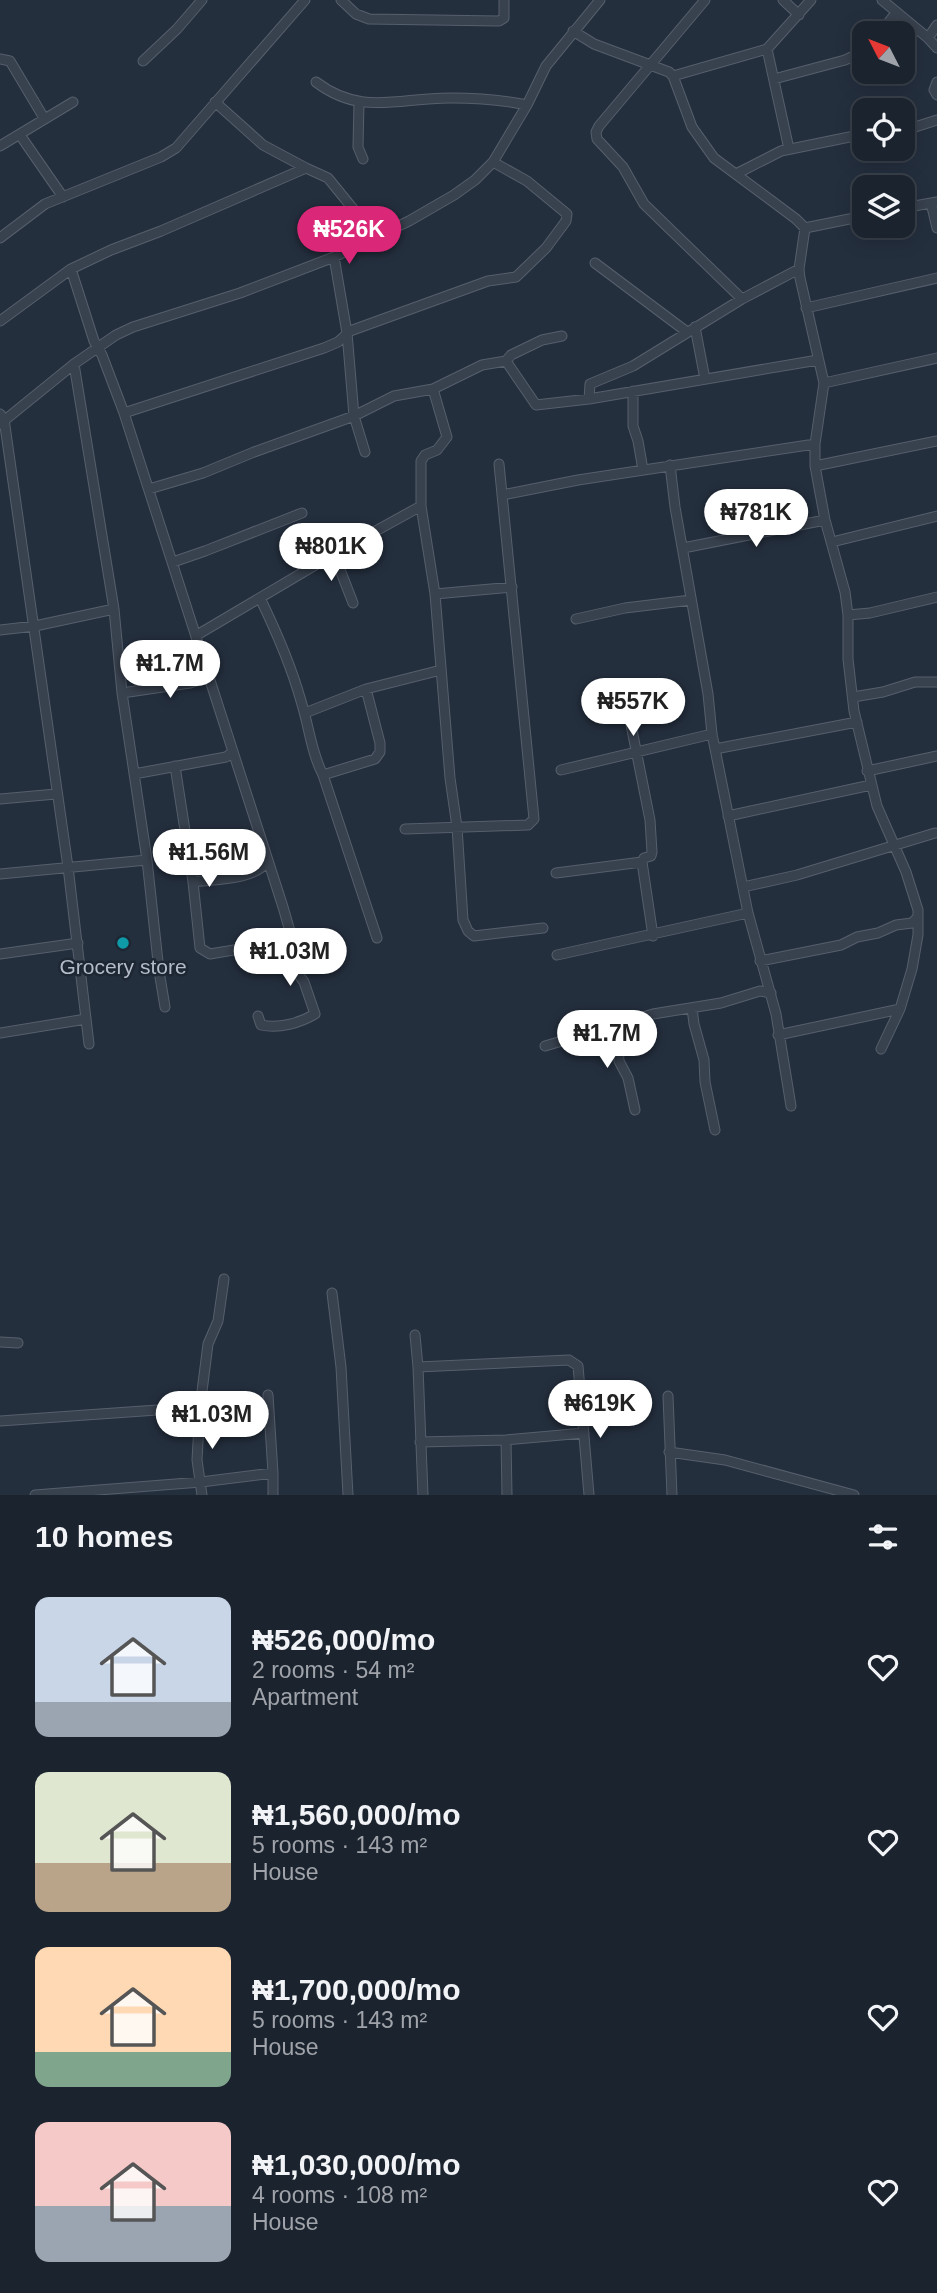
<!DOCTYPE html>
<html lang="en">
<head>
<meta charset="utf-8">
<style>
  :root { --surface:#1b232e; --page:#282f3a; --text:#f1f3f6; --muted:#a0a4aa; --line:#39404a; --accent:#db2777 }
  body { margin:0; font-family:Helvetica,sans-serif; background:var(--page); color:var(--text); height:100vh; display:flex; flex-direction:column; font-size:26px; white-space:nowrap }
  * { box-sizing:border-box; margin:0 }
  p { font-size:23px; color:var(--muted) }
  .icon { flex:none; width:38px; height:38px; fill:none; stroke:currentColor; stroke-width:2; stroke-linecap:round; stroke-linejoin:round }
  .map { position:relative; height:1495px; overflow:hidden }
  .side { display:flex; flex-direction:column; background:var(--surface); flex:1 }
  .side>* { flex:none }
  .needle { width:46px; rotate:312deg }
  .fabs { position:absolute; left:852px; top:21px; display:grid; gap:14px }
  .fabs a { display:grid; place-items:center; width:63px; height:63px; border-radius:14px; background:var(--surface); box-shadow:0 4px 18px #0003,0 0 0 2px var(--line); font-size:35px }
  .price { position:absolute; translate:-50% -60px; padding:0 16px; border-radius:24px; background:#fff; color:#222; font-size:23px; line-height:46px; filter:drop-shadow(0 2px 4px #0008) }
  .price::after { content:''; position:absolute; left:50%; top:42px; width:21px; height:16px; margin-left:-10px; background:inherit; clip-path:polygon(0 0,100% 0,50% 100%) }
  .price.active { background:var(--accent); color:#fff }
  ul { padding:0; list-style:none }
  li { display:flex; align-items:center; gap:21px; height:175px; padding:0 35px }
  li span { display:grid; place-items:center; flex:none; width:196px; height:140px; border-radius:14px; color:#555 }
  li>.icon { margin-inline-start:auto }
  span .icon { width:84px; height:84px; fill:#fffc; stroke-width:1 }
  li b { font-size:30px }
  h2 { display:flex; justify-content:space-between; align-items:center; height:84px; padding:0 35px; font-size:30px }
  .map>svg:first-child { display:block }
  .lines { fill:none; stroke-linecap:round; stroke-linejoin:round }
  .minor-casing { stroke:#565f6c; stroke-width:11 }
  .minor { stroke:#38414e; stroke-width:9 }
  .culture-dot { fill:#0f9aa8; stroke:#1d2633; stroke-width:2.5 }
  .labels { text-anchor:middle; stroke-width:5; stroke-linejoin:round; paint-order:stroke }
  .poi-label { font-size:21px; fill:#b4bcc9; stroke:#1d2633 }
</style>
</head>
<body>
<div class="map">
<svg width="937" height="1495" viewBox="0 0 937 1495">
  <rect width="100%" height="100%" fill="#242f3e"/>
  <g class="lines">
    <!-- minor casing -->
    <g class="minor-casing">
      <path id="minor" d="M341 0 356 14 369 19 499 21 504 18V0
        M705 0 599 126 596 132 597 139 623 167 644 204 742 299
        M783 0 799 15
        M882 0 928 38 937 48
        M573 31 594 44 669 72 673 76 692 127 714 158 796 219 805 228 864 216
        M880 33 896 13
        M928 38 937 25
        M767 49 811 0
        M0 59 10 61 44 118
        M143 61 177 29 202 0
        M673 76 767 49 789 149
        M774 79 845 60 864 51
        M316 82C362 117 400 97 452 98 477 98 502 100 527 105
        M937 82 934 90 937 95
        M215 102 263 145 306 168 328 178 376 237
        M359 103 358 147 363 159
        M903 127H915L937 120
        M20 135 63 197
        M0 146 73 102
        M736 174 781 151 864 134
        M931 203 937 228
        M903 208 937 202
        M805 228 799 269 800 278 824 383 815 444V466L825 520 845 592 848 615V659L854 711 877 806 906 872 918 910V935L912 969 900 1009 881 1049
        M0 238 45 204 161 157 176 148 305 0
        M334 257 347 333 354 416 365 452
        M595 263 687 332
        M71 269 94 341 102 355 124 413 283 907 296 952 299 975 304 982 315 1014C300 1023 279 1029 261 1025L258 1016
        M806 308 937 278
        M0 321 71 269 111 250 161 231 306 168
        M695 327 705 379
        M506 361 536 405 589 399 818 360
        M74 364 114 609 122 693 147 860 159 971 165 1007
        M824 383 937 358
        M433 389 447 437 437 450 425 455 421 461V506L435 594 450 778 457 827 463 920 468 931 474 936 543 928
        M633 391V426L638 441 643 470
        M589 399 590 384 633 366 742 299 799 269
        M124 413 324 348 338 342 350 331 488 281 516 277 546 248 566 221 567 214 527 181 493 162
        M0 414 4 419 68 867 89 1044
        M0 424 74 364 116 335 133 327 240 293 334 257 409 221 454 195 475 180 493 162 527 105 546 66 600 0
        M670 465 675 507 708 694 712 734 748 913 776 1014 791 1106
        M815 466 937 441
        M149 489 203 473 254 452 354 416 394 396 433 389 482 365 506 361 511 355 542 340 562 336
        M502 495 578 480 815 444
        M832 542 937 516
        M683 548 825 520
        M334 554 353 603
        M173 562 205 551 302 513
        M435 594 512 587
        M260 598C276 631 291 665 301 701 309 726 311 752 323 775L377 938
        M848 615 870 613 937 597
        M576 619 625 608 691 600
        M0 630 35 626 114 609
        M197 635 334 554 421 506
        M122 693 190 683 210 676
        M853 697 883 692 915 682H937
        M626 700 650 820 652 852 651 856 644 858 642 862 653 936
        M305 713 366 689 441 670
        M715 749 857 722
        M175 766 193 882 200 948 210 954 293 940
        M561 770 712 734
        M867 771 937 756
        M134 774 226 757 233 752
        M323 775 375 759 380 752V743L366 689
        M0 799 56 794
        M728 816 871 785
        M405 829 528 825 534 819 499 464
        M556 873 642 862
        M0 874 147 860
        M193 882C215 879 257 880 268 860
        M743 887 797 875 935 833
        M0 954 78 943
        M557 955 748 913
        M760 961 841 945 857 937 878 933 896 925 912 923 918 917
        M692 1008 694 1024 704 1060 705 1082 715 1130
        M617 1025 619 1061 628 1078 635 1110
        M0 1033 86 1019
        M778 1035 900 1009
        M545 1046 653 1014 721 1003 760 991 771 993
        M332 1293 341 1367 348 1495
        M415 1335 418 1367
        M0 1342 18 1343
        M668 1396 672 1495
        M0 1421 200 1407
        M506 1440 507 1495
        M420 1442 506 1440 584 1433
        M669 1452 725 1460 854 1495
        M35 1495 201 1482 273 1473 268 1395
        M202 1495 197 1460 200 1407 208 1344 218 1321 224 1279
        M273 1495V1473
        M423 1495 418 1367 569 1360 578 1366 589 1495"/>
    </g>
    <!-- minor -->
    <use href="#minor" class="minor"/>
  </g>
  <!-- markers -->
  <circle class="culture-dot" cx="123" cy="943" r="7"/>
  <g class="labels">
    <!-- poi labels -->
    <g class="poi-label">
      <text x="123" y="974">Grocery store</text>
    </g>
  </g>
</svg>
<div class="fabs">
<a><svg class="needle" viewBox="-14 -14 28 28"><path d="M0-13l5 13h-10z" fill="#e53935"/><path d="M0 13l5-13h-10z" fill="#a0a4aa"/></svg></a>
<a><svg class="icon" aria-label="locate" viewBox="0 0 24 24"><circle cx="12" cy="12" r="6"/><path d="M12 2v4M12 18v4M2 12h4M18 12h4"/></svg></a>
<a><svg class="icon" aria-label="layers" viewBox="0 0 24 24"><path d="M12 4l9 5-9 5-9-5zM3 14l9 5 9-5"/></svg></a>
</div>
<b class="price active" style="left:349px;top:266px">₦526K</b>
<b class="price" style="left:756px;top:549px">₦781K</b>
<b class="price" style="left:331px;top:583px">₦801K</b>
<b class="price" style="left:170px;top:700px">₦1.7M</b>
<b class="price" style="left:633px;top:738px">₦557K</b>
<b class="price" style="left:209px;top:889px">₦1.56M</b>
<b class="price" style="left:290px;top:988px">₦1.03M</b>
<b class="price" style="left:607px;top:1070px">₦1.7M</b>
<b class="price" style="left:600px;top:1440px">₦619K</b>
<b class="price" style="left:212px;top:1451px">₦1.03M</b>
</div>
<section class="side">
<h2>10 homes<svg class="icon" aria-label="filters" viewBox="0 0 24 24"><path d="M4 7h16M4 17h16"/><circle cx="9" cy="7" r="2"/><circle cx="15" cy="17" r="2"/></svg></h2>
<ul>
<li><span style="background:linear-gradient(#c9d6e8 75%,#9aa5b1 0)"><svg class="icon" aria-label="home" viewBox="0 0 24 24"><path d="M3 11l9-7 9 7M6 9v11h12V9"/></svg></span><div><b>₦526,000/mo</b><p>2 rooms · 54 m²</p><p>Apartment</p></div><svg class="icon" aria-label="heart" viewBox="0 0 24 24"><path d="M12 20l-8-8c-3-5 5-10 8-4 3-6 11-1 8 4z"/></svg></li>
<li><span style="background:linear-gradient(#dfe7d0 65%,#b9a48a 0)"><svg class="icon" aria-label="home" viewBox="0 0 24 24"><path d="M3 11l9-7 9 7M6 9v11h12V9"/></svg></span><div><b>₦1,560,000/mo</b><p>5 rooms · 143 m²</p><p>House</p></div><svg class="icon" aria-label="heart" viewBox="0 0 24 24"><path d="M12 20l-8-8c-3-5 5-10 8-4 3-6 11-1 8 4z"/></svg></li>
<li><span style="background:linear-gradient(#ffd9b3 75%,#7fa58c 0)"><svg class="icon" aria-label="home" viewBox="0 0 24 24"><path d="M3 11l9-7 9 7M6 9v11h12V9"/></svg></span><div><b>₦1,700,000/mo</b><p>5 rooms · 143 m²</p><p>House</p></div><svg class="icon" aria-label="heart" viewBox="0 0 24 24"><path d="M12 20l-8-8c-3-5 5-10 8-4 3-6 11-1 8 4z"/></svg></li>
<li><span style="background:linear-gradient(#f6c9c9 60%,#9aa5b1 0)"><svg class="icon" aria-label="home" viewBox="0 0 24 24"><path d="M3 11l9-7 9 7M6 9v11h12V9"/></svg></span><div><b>₦1,030,000/mo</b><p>4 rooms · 108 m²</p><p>House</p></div><svg class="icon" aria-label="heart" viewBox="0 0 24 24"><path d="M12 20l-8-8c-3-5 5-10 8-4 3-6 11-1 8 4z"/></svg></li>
</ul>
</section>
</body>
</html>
